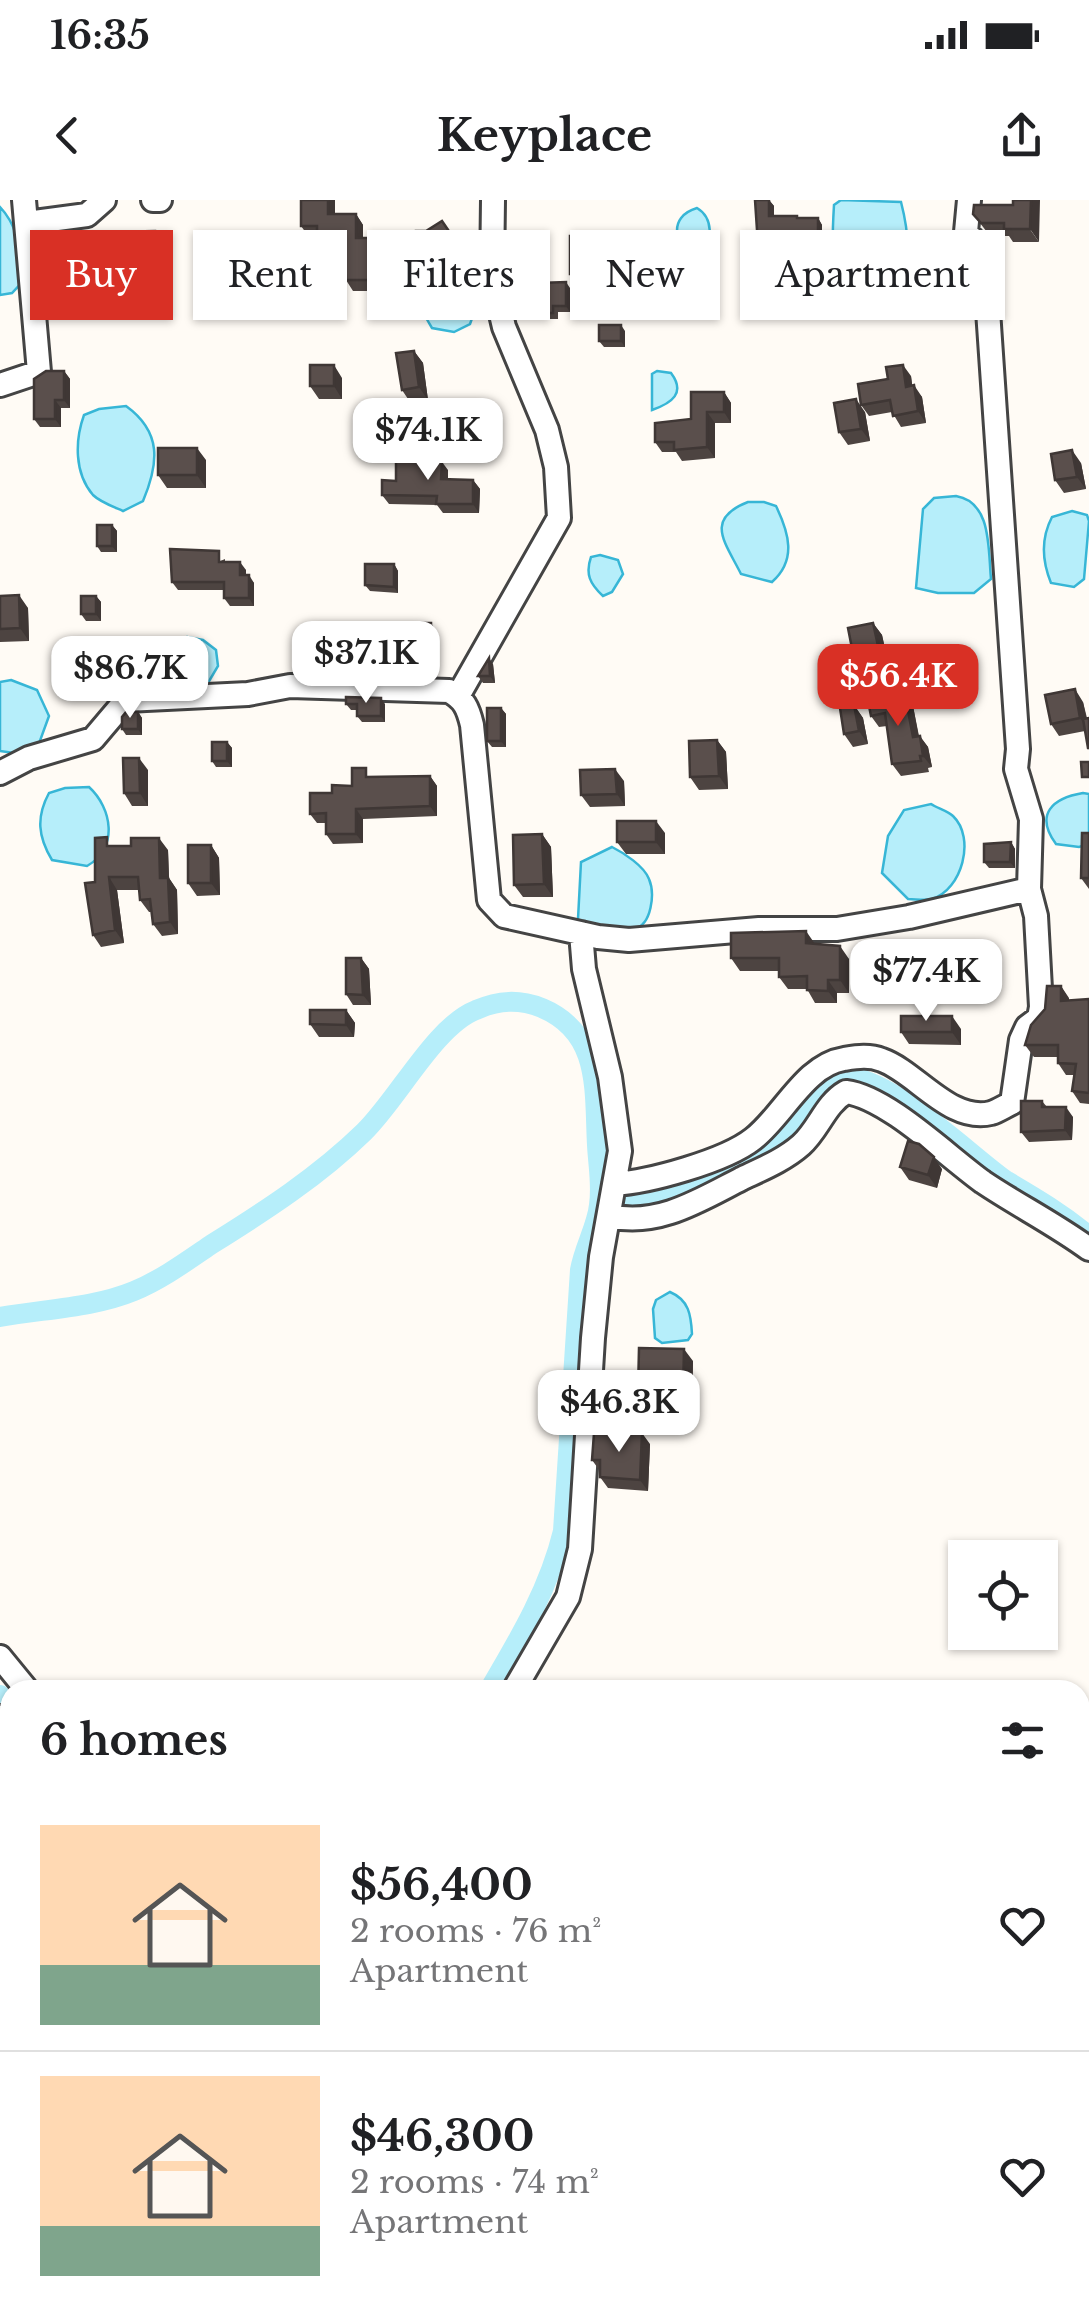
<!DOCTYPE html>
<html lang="en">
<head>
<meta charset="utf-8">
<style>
  :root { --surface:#fff; --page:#f6f6f6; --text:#202124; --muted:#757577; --line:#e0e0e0; --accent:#d93025 }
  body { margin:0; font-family:"Libre Baskerville",serif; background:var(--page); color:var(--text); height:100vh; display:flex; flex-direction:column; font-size:38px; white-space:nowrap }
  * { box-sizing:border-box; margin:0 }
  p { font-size:32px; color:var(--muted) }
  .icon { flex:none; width:55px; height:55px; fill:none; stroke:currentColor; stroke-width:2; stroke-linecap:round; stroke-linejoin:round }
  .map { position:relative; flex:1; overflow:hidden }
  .panel { position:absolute; left:0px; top:1480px; width:1090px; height:642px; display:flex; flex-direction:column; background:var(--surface); border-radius:30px 30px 0 0; box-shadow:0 2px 8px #0004 }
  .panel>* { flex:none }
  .banner { position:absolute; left:30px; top:30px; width:1030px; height:90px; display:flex; gap:20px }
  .tools { position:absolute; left:948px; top:1340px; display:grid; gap:20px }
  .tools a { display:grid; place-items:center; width:110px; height:110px; border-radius:0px; background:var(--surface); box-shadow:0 2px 8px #0004; font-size:50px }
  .price { position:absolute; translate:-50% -85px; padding:0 22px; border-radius:20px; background:#fff; color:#222; font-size:32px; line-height:65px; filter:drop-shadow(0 2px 5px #0008) }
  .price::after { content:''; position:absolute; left:50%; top:60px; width:30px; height:22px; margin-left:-15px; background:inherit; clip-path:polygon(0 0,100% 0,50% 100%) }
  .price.active { background:var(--accent); color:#fff }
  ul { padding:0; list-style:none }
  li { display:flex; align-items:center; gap:30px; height:250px; padding:0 40px }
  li+li { border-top:2px solid var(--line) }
  li span { display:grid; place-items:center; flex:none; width:280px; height:200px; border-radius:0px; color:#555 }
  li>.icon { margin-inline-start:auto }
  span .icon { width:120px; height:120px; fill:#fffc; stroke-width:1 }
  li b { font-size:42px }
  h2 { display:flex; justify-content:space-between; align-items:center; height:120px; padding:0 40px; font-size:42px }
  .tag { padding:0 35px; border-radius:0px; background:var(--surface); box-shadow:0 2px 8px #0004; font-size:35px; line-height:90px }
  .tag.active { background:var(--accent); color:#fff }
  .status { display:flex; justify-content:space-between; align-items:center; height:70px; padding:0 50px; background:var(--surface); direction:ltr }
  .status svg { height:28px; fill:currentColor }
  header { display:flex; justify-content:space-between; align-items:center; height:130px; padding:0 40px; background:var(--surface); font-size:45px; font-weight:700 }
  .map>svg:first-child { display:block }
  .water { fill:#b6eefa; stroke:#37b6d6; stroke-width:2.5 }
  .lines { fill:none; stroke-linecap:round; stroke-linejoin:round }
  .canal { stroke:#b6eefa; stroke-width:20 }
  .minor-casing { stroke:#444; stroke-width:28 }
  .minor { stroke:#fff; stroke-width:22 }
  .wall { fill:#4d4441 }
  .shaded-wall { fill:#3f3735 }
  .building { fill:#5a4f4c; stroke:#3f3735; stroke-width:2.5 }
</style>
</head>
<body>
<div class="status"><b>16:35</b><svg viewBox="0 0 49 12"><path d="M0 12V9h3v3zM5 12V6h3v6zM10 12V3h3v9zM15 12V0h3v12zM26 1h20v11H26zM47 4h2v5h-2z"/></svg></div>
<header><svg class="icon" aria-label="back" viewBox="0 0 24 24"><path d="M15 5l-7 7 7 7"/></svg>Keyplace<svg class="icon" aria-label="share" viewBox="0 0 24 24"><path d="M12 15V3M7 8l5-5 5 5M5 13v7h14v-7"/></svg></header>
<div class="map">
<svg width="1089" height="2122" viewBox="0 0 1089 2122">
  <rect width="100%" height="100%" fill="#fffbf5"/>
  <!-- water -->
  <path class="water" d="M841 0 901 2C909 33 916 83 883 100 871 100 852 101 842 94 829 84 833 22 834 5Z
    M0 7C19 27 20 52 25 79L12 93 0 95Z
    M697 8C714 18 712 41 703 57L697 59C674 46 667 17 697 8Z
    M434 61C482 66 486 81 470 124L454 132 432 128C418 105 402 73 434 61Z
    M657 171 671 173C686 193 672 203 652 210V174Z
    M126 206C162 232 159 263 143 301L123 311C114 307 100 302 93 295 74 273 75 240 84 215L99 209Z
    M956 296C992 302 988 349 991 379L974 393H938L916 388 923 309 934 298Z
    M748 302H764L776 306C789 333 797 360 772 382L741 374C725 342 704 319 748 302Z
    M1072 311 1087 315 1089 321 1084 379 1074 387 1051 383C1042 361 1041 338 1052 317Z
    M600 355 618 360 623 374 612 392 603 396C590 384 585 374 591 357Z
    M187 437 203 440 216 450 218 466 205 488 177 493 161 481 157 460 163 442Z
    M11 480 37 490 49 516 37 549 14 553 0 551V482Z
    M89 587C112 608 119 648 87 666L52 660C38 637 36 617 49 593L65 588Z
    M1083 593 1089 594V644L1079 647 1056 644C1034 614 1053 598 1083 593Z
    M931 604C937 608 948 611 953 616 976 638 962 690 932 699 926 701 915 699 908 699L882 673 888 636 904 610Z
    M612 647C624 653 644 666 649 679 655 693 652 725 634 729 620 732 599 727 584 726L578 719 581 662Z
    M670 1092C689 1100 691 1115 692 1134L688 1140 662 1143 655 1138 653 1109 656 1100Z"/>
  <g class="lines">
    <!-- canal -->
    <path class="canal" d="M625 1002C686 994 750 967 796 926 811 913 818 890 836 880 873 859 975 960 1007 981 1036 998 1063 1014 1089 1036
      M0 1117C44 1109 93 1108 134 1091 161 1080 187 1061 212 1044 265 1011 319 976 364 932 398 899 435 826 476 810 499 800 519 799 542 808 601 833 594 890 597 945 598 965 602 985 599 1005 597 1026 584 1047 580 1070L563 1331C549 1389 519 1439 489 1490
      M0 1495 10 1507
      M1080 1843 1089 1842
      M95 2122 100 2112
      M815 2122 856 2113 973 2112"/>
    <!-- minor casing -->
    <g class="minor-casing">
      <path id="minor" d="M153 0H160
        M27 23 87 15 104 0
        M0 185 39 172 24 0
        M458 496 559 318 556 267 547 230 504 127 492 76 493 0
        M0 573 29 558 93 539 126 500 248 494 290 486 449 491C464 499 468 508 472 525L489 700 504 716 598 737 629 740 759 729H837L909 717 1029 689 1031 619 1016 569 1018 549 984 52 966 32 969 0
        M614 984C649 982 725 961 753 939 783 916 805 865 844 859 857 857 869 855 882 860 916 872 950 923 991 913 998 911 1005 906 1012 903L1021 840 1027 827 1039 818 1041 807 1036 716 1029 689
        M610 1016C658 1027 700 1000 741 979 762 969 784 960 801 945 819 929 825 904 846 892 887 897 948 957 983 982 1017 1005 1055 1024 1089 1049
        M0 1457 27 1490
        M514 1490 568 1397 580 1349 593 1138 601 1057 620 951 610 877 584 769 581 733
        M0 1517 10 1530
        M0 1549 10 1548
        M1080 1861 1089 1860
        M67 2122 73 2112
        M129 2122 134 2112
        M1008 2122 1010 2112"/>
    </g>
    <!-- minor -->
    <use href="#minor" class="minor"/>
  </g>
  <!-- wall -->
  <path class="wall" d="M335 0V14H356L363 25V38H376L384 49 388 91H353L346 80 345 67H325L317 56V37H309L301 26Z
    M769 0 774 6V16H797L799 18H818L822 25V39H780V51H762L758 45Z
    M1013 5 1039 42H1013L1009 36H990L973 14Z
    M442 21 461 49 450 56 421 57 417 51 426 31Z
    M589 36 598 48V87H579L570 74Z
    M160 37V52L114 53 110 47Z
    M960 59V74H933L925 61Z
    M107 72V92H89L85 86Z
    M796 80 805 92V117H785L776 104Z
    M570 88V112H558V119H529L525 113 539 96Z
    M625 131V147H604L599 141Z
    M414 151 423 163 428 200 410 202 402 190Z
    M64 171 70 179V208H61V227H40L34 219Z
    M911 176 912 186 922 197 926 223 901 227 892 212 869 216 861 205Z
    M342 178V199H319L310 186Z
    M724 192 731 203V223H715V258L682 261 676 252H662L655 242 691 219Z
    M865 212 870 241 848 245 839 232Z
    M206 260V288H167L158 275Z
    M1081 263 1086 289 1064 293 1055 280Z
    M448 270V279L473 280 480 289 479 313H443L437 305 389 304 382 295 396 281Z
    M112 325 117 331V352H101L97 346Z
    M225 359V362L246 370V375L254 383V406H230L224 398V390H178L172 382Z
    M394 364 398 371V393L370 391 365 385Z
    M0 396 28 408 29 441 0 442Z
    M96 396 101 402V421H86L81 414Z
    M394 423 435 429V446H421V475L398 474 394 468Z
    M873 423 882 435 891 476 865 482 856 469Z
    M493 464 495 483H483L478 476Z
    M905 495 913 506 919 536 928 547 932 567 928 568 929 572 901 576 892 564 887 526 879 527 871 516Z
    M1083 502 1087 518H1089V550L1085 531 1059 536 1051 524Z
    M346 504H385V522H362L357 516V510H351Z
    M854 505 863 518 868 544 853 547 844 534Z
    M501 508 506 514V547H492L487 541Z
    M138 512 142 518V535H126L122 529Z
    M717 540 726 552 728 589 699 590 690 577Z
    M227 542 232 548V567H216L212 561Z
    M148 570V606H132L124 593Z
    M372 576H430L437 586V616L363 619V643L333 644 326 634V623H317L310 614 332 593Z
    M624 581 625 606 590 607 581 595Z
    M665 633V654H626L617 642Z
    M1089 633V689L1081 678Z
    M542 634 551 647 553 697H523L514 685Z
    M1011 642 1015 649V668H989L984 662Z
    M211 645 219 658 220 695 197 696 188 683Z
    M113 646 168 650 169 678 177 690 178 734 162 736 153 724 152 712H149L140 700V690H117L124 743 101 747 93 735 95 682Z
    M815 744 849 759V793H837V803H815L807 789H788L779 777V771H740L731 758Z
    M361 758 369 769 371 805H353L346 794Z
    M1061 786 1069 800 1089 799V904L1080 903 1072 891 1074 875H1066L1058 863V857H1034L1025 845Z
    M346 810 355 823 354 837H319L310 824Z
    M961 829V845L909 844 901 832Z
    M1042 901 1047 907 1073 917 1072 940 1029 942 1021 932Z
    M900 967 942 969 937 988 909 980Z
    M693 1161 692 1206 647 1205 638 1192Z
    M650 1244 648 1291 608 1288 600 1277V1271L592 1260Z"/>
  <!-- shaded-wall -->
  <path class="shaded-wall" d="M328 0H335V25L328 14Z
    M769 0 774 6V22L769 16Z
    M1031 0H1040L1039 42 1030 29Z
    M356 14 363 25V50L356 38Z
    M818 18 822 25V39L818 32Z
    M155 31 160 37V52L155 46Z
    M775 32 780 39V51L775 45Z
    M589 36 598 48V87L589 74Z
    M376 38 384 49 388 91 380 80Z
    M951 47 960 59V74L951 61Z
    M103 66 107 72V92L103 86Z
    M796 80 805 92V117L796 104Z
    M566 82 570 88V112L566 106Z
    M621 125 625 131V147L621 141Z
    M414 151 423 163 428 200 419 187Z
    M334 165 342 178V199L334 186Z
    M903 165 911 176 914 198 906 187Z
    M64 171 70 179V208L64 200Z
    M914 185 922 197 926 223 918 211Z
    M724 192 731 203V223L724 212Z
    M856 199 865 212 870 241 861 229Z
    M55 200 61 208V227L55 219Z
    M707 212 715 223V258L707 247Z
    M197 248 206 260V288L197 275Z
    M1072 250 1081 263 1086 289 1077 277Z
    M442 262 448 270V288L441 279Z
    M473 280 480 289 479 313 473 304Z
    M112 325 117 331V352L112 346Z
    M240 362 246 370V383L240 375Z
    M394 364 398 371V393L394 387Z
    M249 375 254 383V406L249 398Z
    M19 395 28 408 29 441 20 428Z
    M96 396 101 402V421L96 414Z
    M431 423 435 429V446L431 439Z
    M873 423 882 435 891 476 882 464Z
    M417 439 421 446V475L417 469Z
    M489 458 493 464 495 483 490 476Z
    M1075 489 1083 502 1089 531 1080 518Z
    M905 495 913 506 921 549 913 537Z
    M381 498 385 504V522L381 516Z
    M854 505 863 518 868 544 859 531Z
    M501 508 506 514V547L501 541Z
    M138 512 142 518V535L138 529Z
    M920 536 928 547 932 567 923 556Z
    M717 540 726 552 728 589 719 576Z
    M227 542 232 548V567L227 561Z
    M139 558 148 570V606L140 593Z
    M615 569 624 581 625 606 617 594Z
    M430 576 437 586V616L430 606Z
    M356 609 363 619V643L356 634Z
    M656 621 665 633V654L656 642Z
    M542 634 551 647 553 697 544 684Z
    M159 638 168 650 169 678 177 690 178 734 170 722 160 678Z
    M1011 642 1015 649V668L1010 662Z
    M211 645 219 658 220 695 211 683Z
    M109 677 117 690 124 743 115 730Z
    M806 731 815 744 806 743Z
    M840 746 849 759V793L840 780Z
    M361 758 369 769 371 805 363 795Z
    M828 780 837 793V803L828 791Z
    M1061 786 1069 798V813L1061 801Z
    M346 810 355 823 354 837 346 825Z
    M952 816 961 829V845L952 832Z
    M1066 907 1073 917 1072 940 1065 930Z
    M934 957 942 969 937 988 928 975Z
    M684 1149 693 1161 692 1206 683 1193Z
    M642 1233 650 1244 648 1291 640 1280Z"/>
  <!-- building -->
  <path class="building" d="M301 0H328V14H356V38H376L380 80H346L345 56H317V26H301Z
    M755 0H769V16H797V18H818V32H775V45H758Z
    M1013 0H1031L1030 29H1004V23H981L973 14 974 5H1013Z
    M442 21 457 43 446 50 417 51 416 31H426Z
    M155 31V46L110 47V32Z
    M570 36H589V74H570Z
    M925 47H951V61H925Z
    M85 66H103V86H85Z
    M776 80H796V104H776Z
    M566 82V106H553V113H525V96H539V83Z
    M599 125H621V141H599Z
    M414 151 419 187 402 190 396 153Z
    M310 165H334V186H310Z
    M903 165 906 187 914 185 918 211 893 216 890 200 861 205 858 184 888 179 886 167Z
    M46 171H64V200H55V219H34V179Z
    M691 192H724V212H707V247L674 250V242H655V223L691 219Z
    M856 199 861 229 839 232 834 203Z
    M158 248H197V275H158Z
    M1072 250 1077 277 1055 280 1051 254Z
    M396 258 442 262 441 279 473 280V304H436L437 296 382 295V280L396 281Z
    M97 325H112V346H97Z
    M170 349 219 351V362H240V375H249V398H224V382H172Z
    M365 364H394V387L365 385Z
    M19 395 20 428 0 429V396Z
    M81 396H96V414H81Z
    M394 423H431V439H417V469L394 468Z
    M873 423 882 464 856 469 848 428Z
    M489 458 490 476H478Z
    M1075 489 1080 518 1051 524 1045 495Z
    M905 495 913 537 920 536 923 556H920L921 561 892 564 885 513 871 516 868 501Z
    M346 497 381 498V516H357V504H346Z
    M854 505 859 531 844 534 840 508Z
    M487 508H501V541H487Z
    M126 512H138V529H122V517Z
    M1089 518V548H1088L1083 519Z
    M717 540 719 576 690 577 689 541Z
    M212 542H227V561H212Z
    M123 558H139L140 593H124Z
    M1081 562H1089V577H1082Z
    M352 568H366V577L430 576V606L356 609V634H326V613L310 614V593H332V585L352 586Z
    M615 569 617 594 581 595 580 570Z
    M617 621H656V642H617Z
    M1082 633H1089V678H1081Z
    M542 634 544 684 514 685 513 635Z
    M107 637V646H131V638H159L160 678H168L170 722 153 724 150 699 140 700 138 677H109L115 730 93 735 85 683 95 682V638Z
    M1011 642 1010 662H984V644Z
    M188 645H211V683H188Z
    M806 731V743L840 746V780H828V791L807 790V776L779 777V758H731V733Z
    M346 758H361L363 795 346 794Z
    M1047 786H1061V801L1089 799V893L1072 891 1076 864 1058 863V845H1025L1031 825 1045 809Z
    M310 810H346V825L310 824Z
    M901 816H952V832H901Z
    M1021 901H1042V907H1066L1065 930 1021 932Z
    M908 941 919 944 934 957 928 975 900 967Z
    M639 1148 684 1149 683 1193 638 1192Z
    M594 1233H642L640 1280 600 1277V1260H592Z"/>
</svg>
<div class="tools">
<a><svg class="icon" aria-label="locate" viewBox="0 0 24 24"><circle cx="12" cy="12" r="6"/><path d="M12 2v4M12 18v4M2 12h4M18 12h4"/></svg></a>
</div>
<b class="price" style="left:428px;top:283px">$74.1K</b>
<b class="price" style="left:366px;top:506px">$37.1K</b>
<b class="price" style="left:130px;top:521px">$86.7K</b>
<b class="price active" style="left:898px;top:529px">$56.4K</b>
<b class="price" style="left:926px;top:824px">$77.4K</b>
<b class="price" style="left:619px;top:1255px">$46.3K</b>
<div class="banner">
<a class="tag active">Buy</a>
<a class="tag">Rent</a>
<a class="tag">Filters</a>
<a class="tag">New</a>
<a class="tag">Apartment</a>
</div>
<section class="panel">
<h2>6 homes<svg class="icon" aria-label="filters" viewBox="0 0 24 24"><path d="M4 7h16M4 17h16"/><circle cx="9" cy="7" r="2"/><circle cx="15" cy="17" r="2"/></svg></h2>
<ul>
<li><span style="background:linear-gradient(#ffd9b3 70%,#7fa58c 0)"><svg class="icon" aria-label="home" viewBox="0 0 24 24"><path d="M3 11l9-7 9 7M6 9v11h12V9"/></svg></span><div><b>$56,400</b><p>2 rooms · 76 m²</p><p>Apartment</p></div><svg class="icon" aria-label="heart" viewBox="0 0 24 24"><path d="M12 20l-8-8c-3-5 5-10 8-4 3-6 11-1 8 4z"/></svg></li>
<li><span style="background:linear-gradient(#ffd9b3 75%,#7fa58c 0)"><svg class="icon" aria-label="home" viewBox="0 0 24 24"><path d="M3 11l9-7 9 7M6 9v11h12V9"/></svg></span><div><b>$46,300</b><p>2 rooms · 74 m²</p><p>Apartment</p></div><svg class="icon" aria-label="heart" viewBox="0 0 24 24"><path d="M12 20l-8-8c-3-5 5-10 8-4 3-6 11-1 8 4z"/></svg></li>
</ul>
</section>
</div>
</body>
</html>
